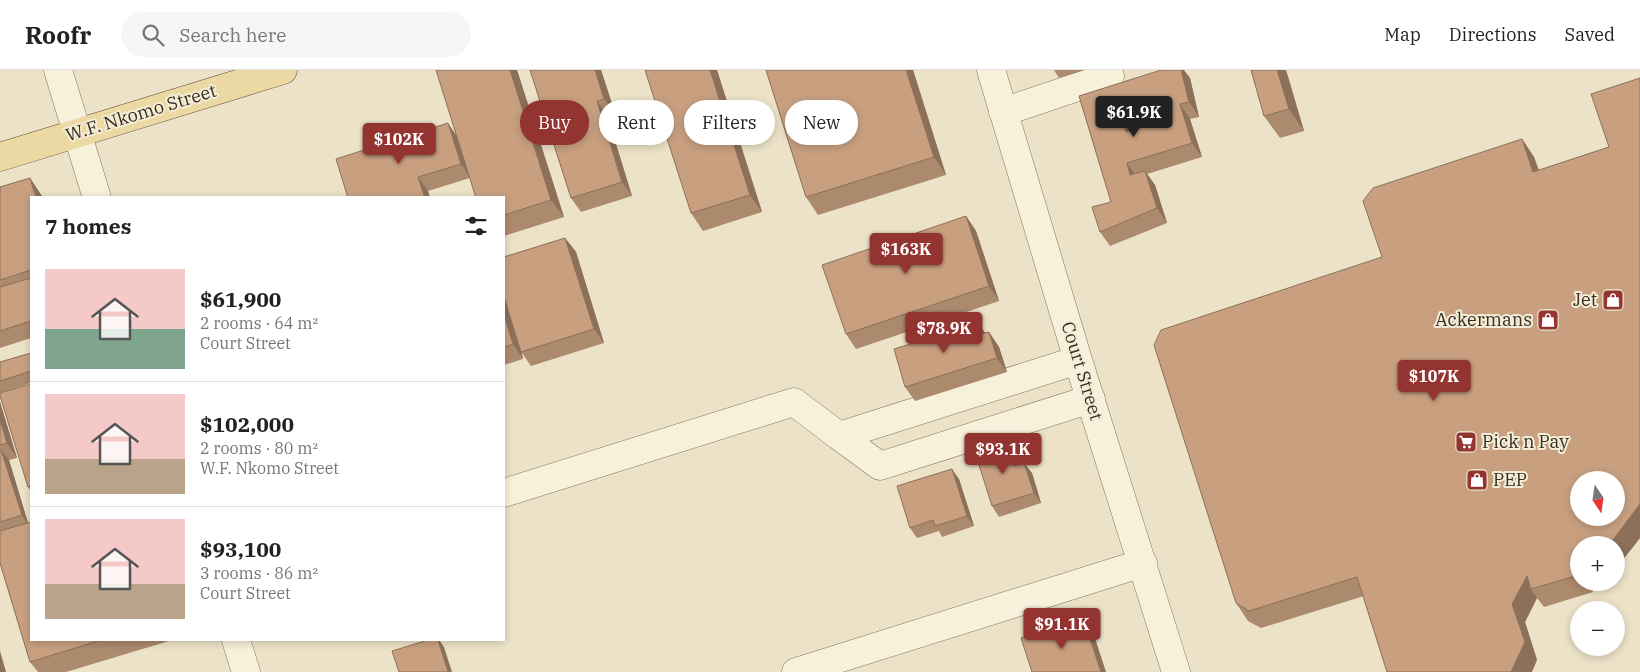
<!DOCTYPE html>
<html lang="en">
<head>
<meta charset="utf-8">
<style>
  :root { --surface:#fff; --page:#f6f6f6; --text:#222; --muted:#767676; --line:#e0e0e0; --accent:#933431 }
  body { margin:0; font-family:"IBM Plex Serif",serif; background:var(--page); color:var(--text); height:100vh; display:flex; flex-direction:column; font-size:19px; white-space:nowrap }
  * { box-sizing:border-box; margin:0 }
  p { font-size:16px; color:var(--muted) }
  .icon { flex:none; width:28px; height:28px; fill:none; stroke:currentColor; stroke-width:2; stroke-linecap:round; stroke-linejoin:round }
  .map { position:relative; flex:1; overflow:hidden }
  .drawer { position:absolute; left:30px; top:126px; width:475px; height:445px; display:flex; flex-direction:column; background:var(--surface); border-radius:0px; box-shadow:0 2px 8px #0003 }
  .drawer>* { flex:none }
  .banner { position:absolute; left:520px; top:30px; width:475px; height:45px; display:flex; gap:10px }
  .needle { width:32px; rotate:167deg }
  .tools { position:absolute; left:1570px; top:401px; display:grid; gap:10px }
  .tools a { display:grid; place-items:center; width:55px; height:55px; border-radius:50%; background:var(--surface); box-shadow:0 2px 8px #0003; font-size:25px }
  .price { position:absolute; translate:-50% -42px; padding:0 11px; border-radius:5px; background:var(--accent); color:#fff; font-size:16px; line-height:32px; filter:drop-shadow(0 1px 2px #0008) }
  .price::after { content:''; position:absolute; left:50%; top:30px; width:15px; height:11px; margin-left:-8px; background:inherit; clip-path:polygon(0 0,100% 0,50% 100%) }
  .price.selected { background:#222; color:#fff }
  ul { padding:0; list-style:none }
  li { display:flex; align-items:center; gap:15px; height:125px; padding:0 15px }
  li+li { border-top:1px solid var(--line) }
  li span { display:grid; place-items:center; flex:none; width:140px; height:100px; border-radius:0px; color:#555 }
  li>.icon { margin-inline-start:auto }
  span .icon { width:60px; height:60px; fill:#fffc; stroke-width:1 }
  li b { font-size:21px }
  h2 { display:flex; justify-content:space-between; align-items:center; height:60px; padding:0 15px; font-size:21px }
  .pill { padding:0 18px; border-radius:22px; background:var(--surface); box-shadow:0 2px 8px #0003; font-size:18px; line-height:45px }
  .pill.selected { background:var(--accent); color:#fff }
  header { display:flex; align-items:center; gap:30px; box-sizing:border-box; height:70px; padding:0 25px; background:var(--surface); border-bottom:1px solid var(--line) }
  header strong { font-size:24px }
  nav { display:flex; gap:28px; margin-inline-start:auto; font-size:18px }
  .search { width:350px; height:45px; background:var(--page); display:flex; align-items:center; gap:12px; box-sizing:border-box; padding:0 18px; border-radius:28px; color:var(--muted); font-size:19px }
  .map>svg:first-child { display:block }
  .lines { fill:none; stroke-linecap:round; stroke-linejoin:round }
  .minor-casing { stroke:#87755e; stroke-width:29 }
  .major-casing { stroke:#554332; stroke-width:29 }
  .minor { stroke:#f7f0db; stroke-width:28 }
  .major { stroke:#ecd8a3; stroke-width:28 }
  .wall { fill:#ac8a6e; fill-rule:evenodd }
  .shaded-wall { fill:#8c705a }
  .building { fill:#c8a080; stroke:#8c705a; fill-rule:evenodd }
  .labels { text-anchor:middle; stroke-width:4; stroke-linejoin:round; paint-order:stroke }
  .street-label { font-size:18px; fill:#382d21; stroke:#f4edd7 }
  .poi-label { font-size:18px; fill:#382d21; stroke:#f4edd7; text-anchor:end }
</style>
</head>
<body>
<header>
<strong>Roofr</strong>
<div class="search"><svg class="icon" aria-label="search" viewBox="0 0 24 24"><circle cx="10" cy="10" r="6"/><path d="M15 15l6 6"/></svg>Search here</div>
<nav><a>Map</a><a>Directions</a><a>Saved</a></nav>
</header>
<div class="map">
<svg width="1640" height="602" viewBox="0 0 1640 602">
  <rect width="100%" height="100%" fill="#ece2c8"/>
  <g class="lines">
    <!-- minor casing -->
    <g class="minor-casing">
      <path id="minor" d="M58 0 97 128
        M991 0 1078 290 1176 602
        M1003 42 1110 6
        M1078 290 839 366 880 396 1091 329
        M504 423 794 332 839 366
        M236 570 246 602
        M796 602 1143 493"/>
    </g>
    <!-- major casing -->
    <g class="major-casing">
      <path id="major" d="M0 87 283 0"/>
    </g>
    <!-- minor -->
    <use href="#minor" class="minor"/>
    <!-- major -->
    <use href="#major" class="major"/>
  </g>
  <!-- wall -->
  <path class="wall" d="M517 0 564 147 504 166V128L470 108 428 121 430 128H348L456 64Z
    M530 0H601L615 43 607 45 632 126 581 142 571 128Z
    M717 0 762 142 703 161 691 143Z
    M766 0H913L946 105 818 145 806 127Z
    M1054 0H1085L1059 8Z
    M1251 0H1286L1304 61 1280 68 1264 46Z
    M1190 8 1199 47 1190 49 1202 87 1147 104 1155 115 1167 153 1110 176 1100 162 1111 132 1079 26ZM1165 48 1166 50 1131 61 1130 58Z
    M1640 8V468L1621 492 1616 494V475H1579V512H1590L1593 522 1544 537 1537 528 1525 552 1537 590 1364 526 1261 558 1248 551 1236 533 1522 69 1534 87 1539 100 1609 77Z
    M30 108 43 128H31V268L0 278V117Z
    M966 146 976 161 999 231 856 279 846 264Z
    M565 168 576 182 604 273 531 296 522 283 523 289 504 295V187Z
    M989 262 999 277 1007 302 915 331 905 317 985 263Z
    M31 283V313L0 323V292Z
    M31 314V421L28 417Z
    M0 332 17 388 9 390 28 453 31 570H169V571L66 602H38L30 592 0 493Z
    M1014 383 1018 395 1032 403 1041 433 999 447 992 436Z
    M959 409 974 456 942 467 939 461 917 468 910 458Z"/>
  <!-- shaded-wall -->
  <path class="shaded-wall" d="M510 0H517L564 147 551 130Z
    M595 0H601L615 43 604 29Z
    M710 0H717L762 142 750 125Z
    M906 0H913L946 105 934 87Z
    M1181 0H1184L1190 8 1199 47 1189 32Z
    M1277 0H1286L1304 61 1289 39Z
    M597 31 607 45 632 126 622 112Z
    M1180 34 1190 49 1202 87 1192 73Z
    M1120 44 1130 58 1136 77 1126 62Z
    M448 53 458 68 471 108 461 94Z
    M1522 69 1534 87 1545 120 1533 102Z
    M1127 93 1137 107 1130 105Z
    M1145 101 1155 115 1167 153 1157 138Z
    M418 107 428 121 430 128H425Z
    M30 108 42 126 43 128H36Z
    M966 146 976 161 999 231 989 216Z
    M565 168 576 182 604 273 594 259Z
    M504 226 523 289 513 274 504 244Z
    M978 253 988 267 981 264Z
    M989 262 999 277 1007 302 997 288Z
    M0 332 17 388 7 373 0 350Z
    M1007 372 1014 383 1021 406 1014 396Z
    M1 380 9 390 29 456 22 445Z
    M1024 393 1032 403 1041 433 1034 423Z
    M952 399 959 409 974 456 967 446Z
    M1640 434V468L1621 492 1616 485V475H1609Z
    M1575 485 1579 490V497Z
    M1527 506 1531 519 1537 528 1525 552 1537 590 1532 602H1511L1512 534Z
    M1587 512H1590L1593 522Z
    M1083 548 1093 562 1106 602H1101Z
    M438 570H439L444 577 452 602H448Z
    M0 581 6 602H0Z"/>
  <!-- building -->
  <path class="building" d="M436 0H510L551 130 504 145V128H476Z
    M530 0H595L604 29 597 31 622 112 571 128Z
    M645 0H710L750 125 691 143Z
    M766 0H906L934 87 806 127Z
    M1161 0H1181L1189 32 1180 34 1192 73 1127 93 1130 105 1145 101 1157 138 1100 162 1092 137 1111 132 1079 26ZM1160 32 1166 50 1126 62 1120 44Z
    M1251 0H1277L1289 39 1264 46Z
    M1640 8V434L1609 475H1579V484L1575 485 1579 497V505L1531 519 1527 506 1512 534 1525 572 1511 602H1387L1357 507 1249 541 1236 533 1154 275 1161 260 1382 187 1363 131 1373 118 1522 69 1533 102 1609 77 1591 24ZM1579 410H1616V448H1579Z
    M448 53 461 94 418 107 425 128H348L336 89Z
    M30 108 36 128H31V200L0 210V117Z
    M966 146 989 216 846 264 822 195Z
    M565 168 594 259 521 282 504 227V187Z
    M31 208V251L0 261V217Z
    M504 244 513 274 504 277Z
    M978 253 981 264 989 262 997 288 905 317 894 279Z
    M31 283V301L0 311V292Z
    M31 314V416L28 417 0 326V323Z
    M0 350 7 373 0 375Z
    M1007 372 1014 396 1024 393 1034 423 992 436 975 382Z
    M0 380H1L22 445 0 452Z
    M952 399 967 446 935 456 933 450 910 458 897 416Z
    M31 452V570H101L30 592 0 493V461Z
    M1083 548 1101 602H1032L1021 568Z
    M428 570H438L448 602H399L392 581Z"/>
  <!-- icons -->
  <defs>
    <g id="shop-square" transform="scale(1.125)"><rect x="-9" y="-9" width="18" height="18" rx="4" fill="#933431" stroke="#f4edd7"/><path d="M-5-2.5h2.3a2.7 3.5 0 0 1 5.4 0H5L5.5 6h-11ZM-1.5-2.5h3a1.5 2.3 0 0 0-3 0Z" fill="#fff"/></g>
    <g id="supermarket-square" transform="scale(1.125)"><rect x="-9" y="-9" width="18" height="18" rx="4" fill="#933431" stroke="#f4edd7"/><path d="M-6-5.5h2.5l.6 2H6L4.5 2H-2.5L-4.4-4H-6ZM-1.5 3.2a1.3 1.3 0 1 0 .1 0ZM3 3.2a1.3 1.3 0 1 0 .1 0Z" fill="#fff"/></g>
  </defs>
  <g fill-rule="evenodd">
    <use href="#shop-square" x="1613" y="230"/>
    <use href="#shop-square" x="1548" y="250"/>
    <use href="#supermarket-square" x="1466" y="372"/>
    <use href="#shop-square" x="1477" y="410"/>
  </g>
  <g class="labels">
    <!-- street labels -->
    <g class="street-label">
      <text transform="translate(141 43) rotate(-17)" y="6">W.F. Nkomo Street</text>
      <text transform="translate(1082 301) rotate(73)" y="6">Court Street</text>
    </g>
    <!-- poi labels -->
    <g class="poi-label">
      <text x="1597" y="236">Jet</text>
      <text x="1532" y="256">Ackermans</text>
      <text x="1482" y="378" text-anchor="start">Pick n Pay</text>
      <text x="1493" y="416" text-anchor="start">PEP</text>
    </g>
  </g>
</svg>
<div class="tools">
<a><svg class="needle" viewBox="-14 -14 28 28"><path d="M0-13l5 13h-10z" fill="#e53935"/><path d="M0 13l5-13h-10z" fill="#767676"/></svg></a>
<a>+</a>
<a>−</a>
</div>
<b class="price selected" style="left:1134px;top:68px">$61.9K</b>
<b class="price" style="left:399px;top:95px">$102K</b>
<b class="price" style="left:906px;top:205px">$163K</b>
<b class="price" style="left:944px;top:284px">$78.9K</b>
<b class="price" style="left:1434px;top:332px">$107K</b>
<b class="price" style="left:1003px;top:405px">$93.1K</b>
<b class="price" style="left:1062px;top:580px">$91.1K</b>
<div class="banner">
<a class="pill selected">Buy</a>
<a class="pill">Rent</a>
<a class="pill">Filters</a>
<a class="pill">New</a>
</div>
<section class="drawer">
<h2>7 homes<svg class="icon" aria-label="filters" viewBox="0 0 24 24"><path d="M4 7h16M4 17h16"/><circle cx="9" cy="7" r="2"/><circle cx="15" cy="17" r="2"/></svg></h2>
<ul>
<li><span style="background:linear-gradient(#f6c9c9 60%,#7fa58c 0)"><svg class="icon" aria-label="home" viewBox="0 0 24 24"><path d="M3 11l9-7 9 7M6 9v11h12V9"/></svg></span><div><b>$61,900</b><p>2 rooms · 64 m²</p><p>Court Street</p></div></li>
<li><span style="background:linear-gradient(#f6c9c9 65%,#b9a48a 0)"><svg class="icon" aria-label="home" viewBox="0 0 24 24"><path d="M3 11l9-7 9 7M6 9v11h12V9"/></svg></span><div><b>$102,000</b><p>2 rooms · 80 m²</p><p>W.F. Nkomo Street</p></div></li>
<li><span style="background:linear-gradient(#f6c9c9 65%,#b9a48a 0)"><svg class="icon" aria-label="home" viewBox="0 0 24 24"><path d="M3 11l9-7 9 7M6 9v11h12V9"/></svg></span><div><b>$93,100</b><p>3 rooms · 86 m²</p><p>Court Street</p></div></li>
</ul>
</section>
</div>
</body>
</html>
